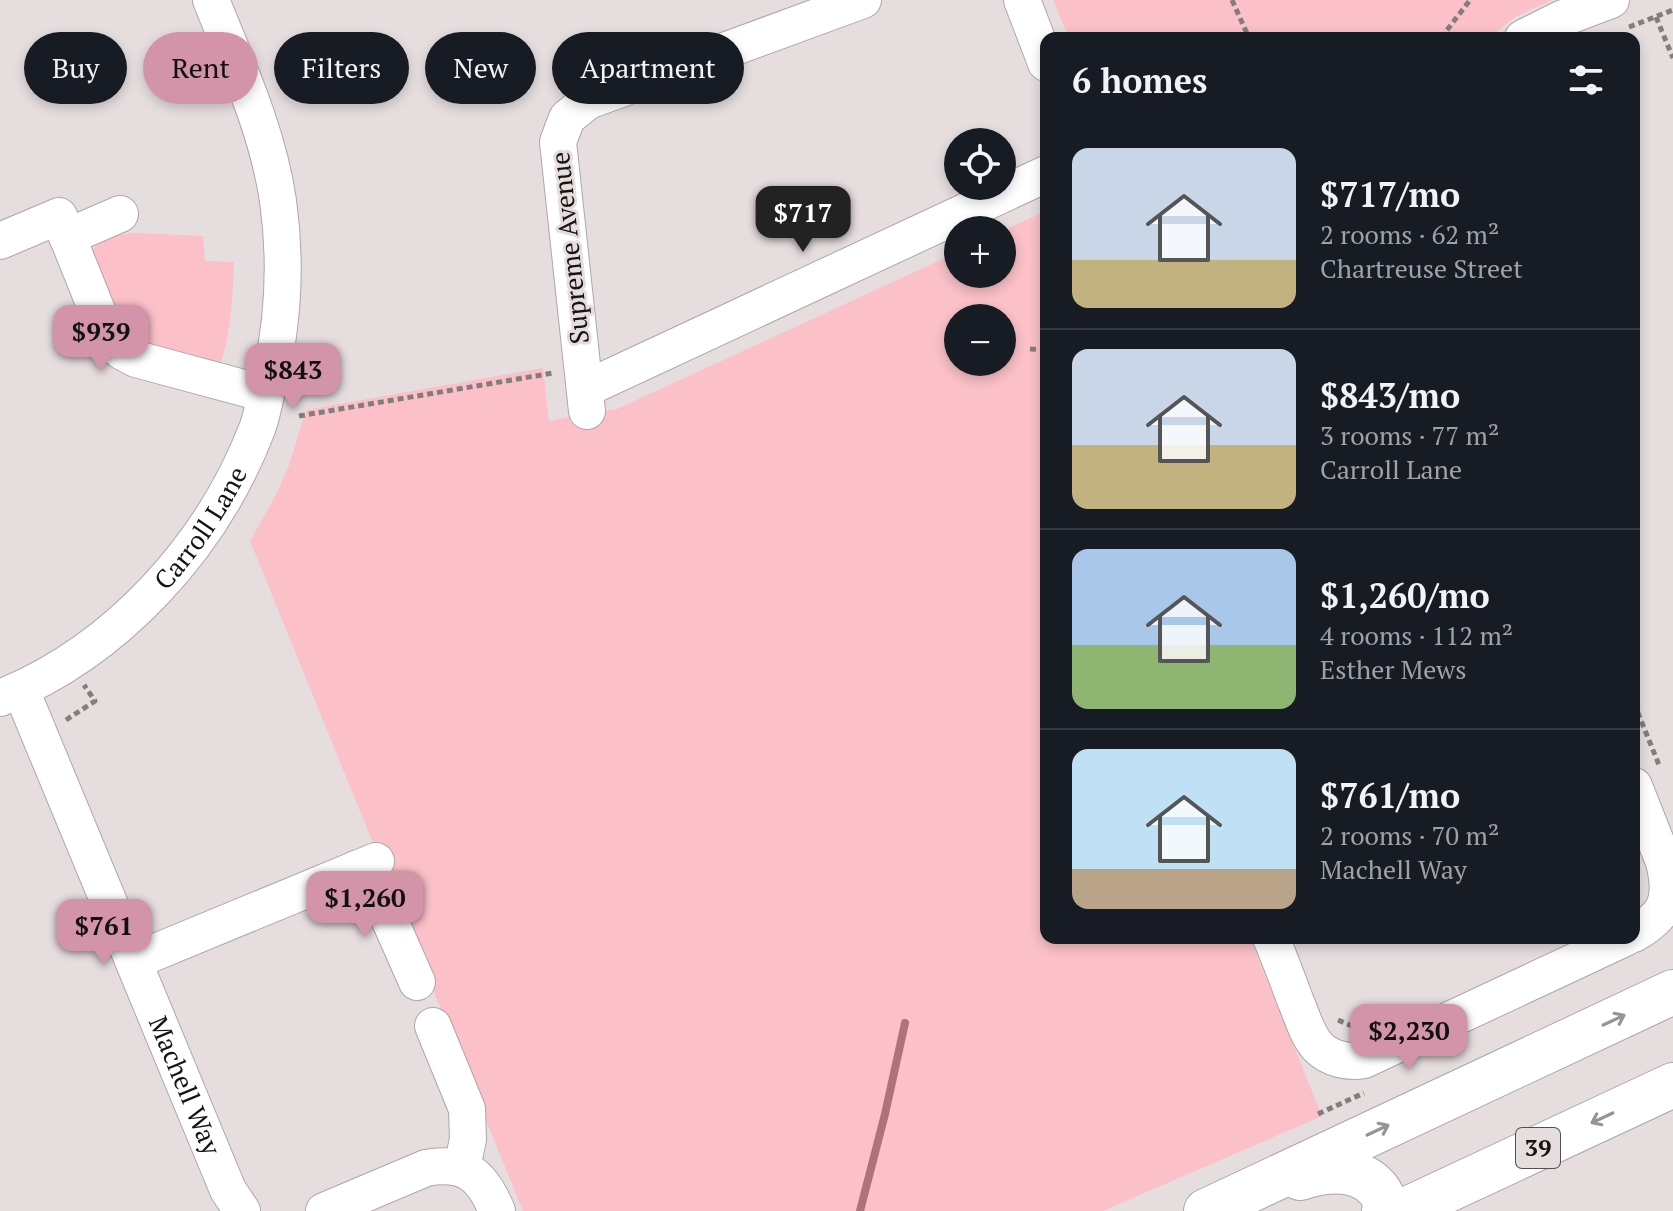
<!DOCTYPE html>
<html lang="en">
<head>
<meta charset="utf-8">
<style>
  :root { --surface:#171b24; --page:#20242c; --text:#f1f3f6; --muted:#9ea1a6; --line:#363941; --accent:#d393a9 }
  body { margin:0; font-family:"PT Serif",serif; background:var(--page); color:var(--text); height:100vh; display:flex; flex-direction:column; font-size:30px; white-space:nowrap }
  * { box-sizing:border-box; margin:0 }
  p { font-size:26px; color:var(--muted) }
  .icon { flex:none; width:44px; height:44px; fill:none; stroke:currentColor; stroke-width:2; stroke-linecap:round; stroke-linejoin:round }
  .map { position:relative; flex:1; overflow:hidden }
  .panel { position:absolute; left:1040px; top:32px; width:600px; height:912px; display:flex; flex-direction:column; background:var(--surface); border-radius:16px; box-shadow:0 4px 12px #0003 }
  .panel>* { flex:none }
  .guide { position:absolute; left:24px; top:32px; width:760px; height:72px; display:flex; gap:16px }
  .controls { position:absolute; left:944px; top:128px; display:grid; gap:16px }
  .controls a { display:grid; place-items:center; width:72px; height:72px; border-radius:50%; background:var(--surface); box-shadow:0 4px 12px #0003; font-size:40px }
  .price { position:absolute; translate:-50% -68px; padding:0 18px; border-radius:16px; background:var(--accent); color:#111; font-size:26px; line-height:52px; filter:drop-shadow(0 2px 4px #0008) }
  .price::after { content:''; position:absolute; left:50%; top:48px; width:24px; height:18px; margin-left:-12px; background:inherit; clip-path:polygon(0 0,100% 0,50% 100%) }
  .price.selected { background:#222; color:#fff }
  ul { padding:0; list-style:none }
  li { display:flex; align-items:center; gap:24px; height:200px; padding:0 32px }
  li+li { border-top:2px solid var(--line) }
  li span { display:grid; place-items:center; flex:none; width:224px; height:160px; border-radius:16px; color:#555 }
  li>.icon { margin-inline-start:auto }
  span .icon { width:96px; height:96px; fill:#fffc; stroke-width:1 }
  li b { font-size:34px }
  h2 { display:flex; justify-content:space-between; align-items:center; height:96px; padding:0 32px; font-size:34px }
  .pill { padding:0 28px; border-radius:36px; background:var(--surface); box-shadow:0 4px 12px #0003; font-size:28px; line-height:72px }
  .pill.selected { background:var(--accent); color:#111 }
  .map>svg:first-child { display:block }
  .green { fill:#fbc0c8; fill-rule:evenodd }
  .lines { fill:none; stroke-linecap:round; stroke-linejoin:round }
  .stream { stroke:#b0717b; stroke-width:8 }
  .minor-casing { stroke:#afa6a7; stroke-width:38 }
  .major-casing { stroke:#afa6a7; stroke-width:46 }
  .path { stroke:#837d7d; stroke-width:5; stroke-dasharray:6 4; stroke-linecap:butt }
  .minor { stroke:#fff; stroke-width:36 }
  .major { stroke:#fff; stroke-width:44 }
  .oneway { stroke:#969595 }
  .labels { text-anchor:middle; stroke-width:6; stroke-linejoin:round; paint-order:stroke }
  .shield { fill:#e6ddde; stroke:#545050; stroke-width:2 }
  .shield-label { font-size:24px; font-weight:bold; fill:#161313 }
  .street-label { font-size:26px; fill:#161313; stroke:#e6ddde }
</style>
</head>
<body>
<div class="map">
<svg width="1673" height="1211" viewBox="0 0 1673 1211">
  <rect width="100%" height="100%" fill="#e6ddde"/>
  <!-- green -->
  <path class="green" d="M1053 0H1552L1515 17 1489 38H1069Z
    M1046 211V938H1250L1322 1116 1103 1211H523L250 541 276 495 289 465 306 410 543 368 549 421 617 409 958 252V274H1002V231ZM958 318H1002V362H958Z
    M135 233 203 236 205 261 234 262C233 297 231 330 221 363L143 343 124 330 92 252C100 236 118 235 135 233Z"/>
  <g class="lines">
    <!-- stream -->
    <path class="stream" d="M860 1211 885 1114 905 1023"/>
    <!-- minor casing -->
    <g class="minor-casing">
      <g id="minor">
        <path d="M1022 0 1046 63"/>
        <path d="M1523 38 1561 19 1611 0"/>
        <path d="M67 237 120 214"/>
        <path d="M0 241 59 216 108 338 121 351 136 359 266 394"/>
        <path d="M585 389 1046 174"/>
        <path d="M587 411 558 142 567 118 588 101 863 0"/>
        <path id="s1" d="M21 690 228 1190 242 1211"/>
        <path id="s2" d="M0 698C117 651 212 546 257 429 262 416 264 401 268 388 283 326 287 264 278 201 268 131 237 65 211 0"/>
        <path d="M1634 786 1664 862C1673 899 1667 915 1634 934"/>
        <path d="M356 869 383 905 417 982"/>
        <path d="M1271 938C1280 959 1288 981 1296 1002 1302 1016 1307 1035 1318 1047 1330 1059 1348 1063 1364 1060L1625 938"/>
        <path d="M134 961 376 861"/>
        <path d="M433 1026 467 1109 468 1139 462 1168"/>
        <path d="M324 1211 426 1168C466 1161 482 1175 497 1211"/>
      </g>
    </g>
    <!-- major casing -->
    <g class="major-casing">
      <path id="major" d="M1300 1178C1325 1170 1357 1166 1377 1188 1383 1195 1386 1202 1384 1211
        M1206 1211 1673 992
        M1403 1211 1673 1085"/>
    </g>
    <!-- path -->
    <path class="path" d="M1232 0 1249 38
      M1656 17 1673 58
      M1629 27 1673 10
      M1441 38 1470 0
      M1030 349 1046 350
      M299 416 553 373
      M1634 703 1659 765
      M66 720 95 701 84 685
      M1338 1020 1359 1029
      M1318 1114 1364 1093"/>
    <!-- minor -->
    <use href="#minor" class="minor"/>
    <!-- major -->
    <use href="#major" class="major"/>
  </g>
  <!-- one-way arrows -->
  <defs><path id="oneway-shaft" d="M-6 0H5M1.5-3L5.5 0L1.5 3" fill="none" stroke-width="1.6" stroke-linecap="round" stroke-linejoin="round" transform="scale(2)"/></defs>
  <g class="oneway">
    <use href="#oneway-shaft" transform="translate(1614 1020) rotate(-25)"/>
    <use href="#oneway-shaft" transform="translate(1602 1118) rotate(155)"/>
    <use href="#oneway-shaft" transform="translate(1378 1130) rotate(-25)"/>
  </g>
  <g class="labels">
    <!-- shield labels -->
    <rect class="shield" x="1516" y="1128" width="44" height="40" rx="6"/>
    <g class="shield-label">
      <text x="1538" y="1156">39</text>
    </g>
    <!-- street labels -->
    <g class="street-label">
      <text transform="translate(570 248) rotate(-96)" y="9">Supreme Avenue</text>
      <text dy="9" stroke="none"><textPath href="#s2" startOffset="268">Carroll Lane</textPath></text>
      <text dy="9" stroke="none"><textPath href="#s1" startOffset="428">Machell Way</textPath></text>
    </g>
  </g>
</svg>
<div class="controls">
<a><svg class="icon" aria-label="locate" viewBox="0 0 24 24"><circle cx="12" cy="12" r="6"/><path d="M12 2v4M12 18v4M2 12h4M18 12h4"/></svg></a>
<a>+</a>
<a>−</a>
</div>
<b class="price selected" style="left:803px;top:254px">$717</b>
<b class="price" style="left:101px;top:373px">$939</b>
<b class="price" style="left:293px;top:411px">$843</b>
<b class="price" style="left:365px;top:939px">$1,260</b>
<b class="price" style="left:104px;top:967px">$761</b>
<b class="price" style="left:1409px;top:1072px">$2,230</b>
<div class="guide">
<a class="pill">Buy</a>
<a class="pill selected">Rent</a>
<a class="pill">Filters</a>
<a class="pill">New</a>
<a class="pill">Apartment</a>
</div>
<section class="panel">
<h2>6 homes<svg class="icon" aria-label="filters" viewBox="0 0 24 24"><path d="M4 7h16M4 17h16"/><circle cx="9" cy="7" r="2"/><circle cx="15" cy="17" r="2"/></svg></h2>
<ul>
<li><span style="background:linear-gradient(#c9d6e8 70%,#c2b280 0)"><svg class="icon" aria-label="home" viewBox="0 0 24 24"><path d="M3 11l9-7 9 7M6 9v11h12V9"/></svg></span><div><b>$717/mo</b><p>2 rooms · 62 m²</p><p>Chartreuse Street</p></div></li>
<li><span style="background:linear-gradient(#c9d6e8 60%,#c2b280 0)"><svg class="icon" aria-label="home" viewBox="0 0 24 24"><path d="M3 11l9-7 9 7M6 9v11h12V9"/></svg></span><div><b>$843/mo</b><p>3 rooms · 77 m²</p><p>Carroll Lane</p></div></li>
<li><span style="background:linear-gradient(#a9c7e8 60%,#8fb573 0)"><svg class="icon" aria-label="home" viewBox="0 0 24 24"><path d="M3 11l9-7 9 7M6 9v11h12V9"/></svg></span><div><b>$1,260/mo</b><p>4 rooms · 112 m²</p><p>Esther Mews</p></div></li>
<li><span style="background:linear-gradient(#bfe0f5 75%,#b9a48a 0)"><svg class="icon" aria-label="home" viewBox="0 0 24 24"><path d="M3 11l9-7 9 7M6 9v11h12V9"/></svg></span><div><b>$761/mo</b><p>2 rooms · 70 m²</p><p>Machell Way</p></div></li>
</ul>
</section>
</div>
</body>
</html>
